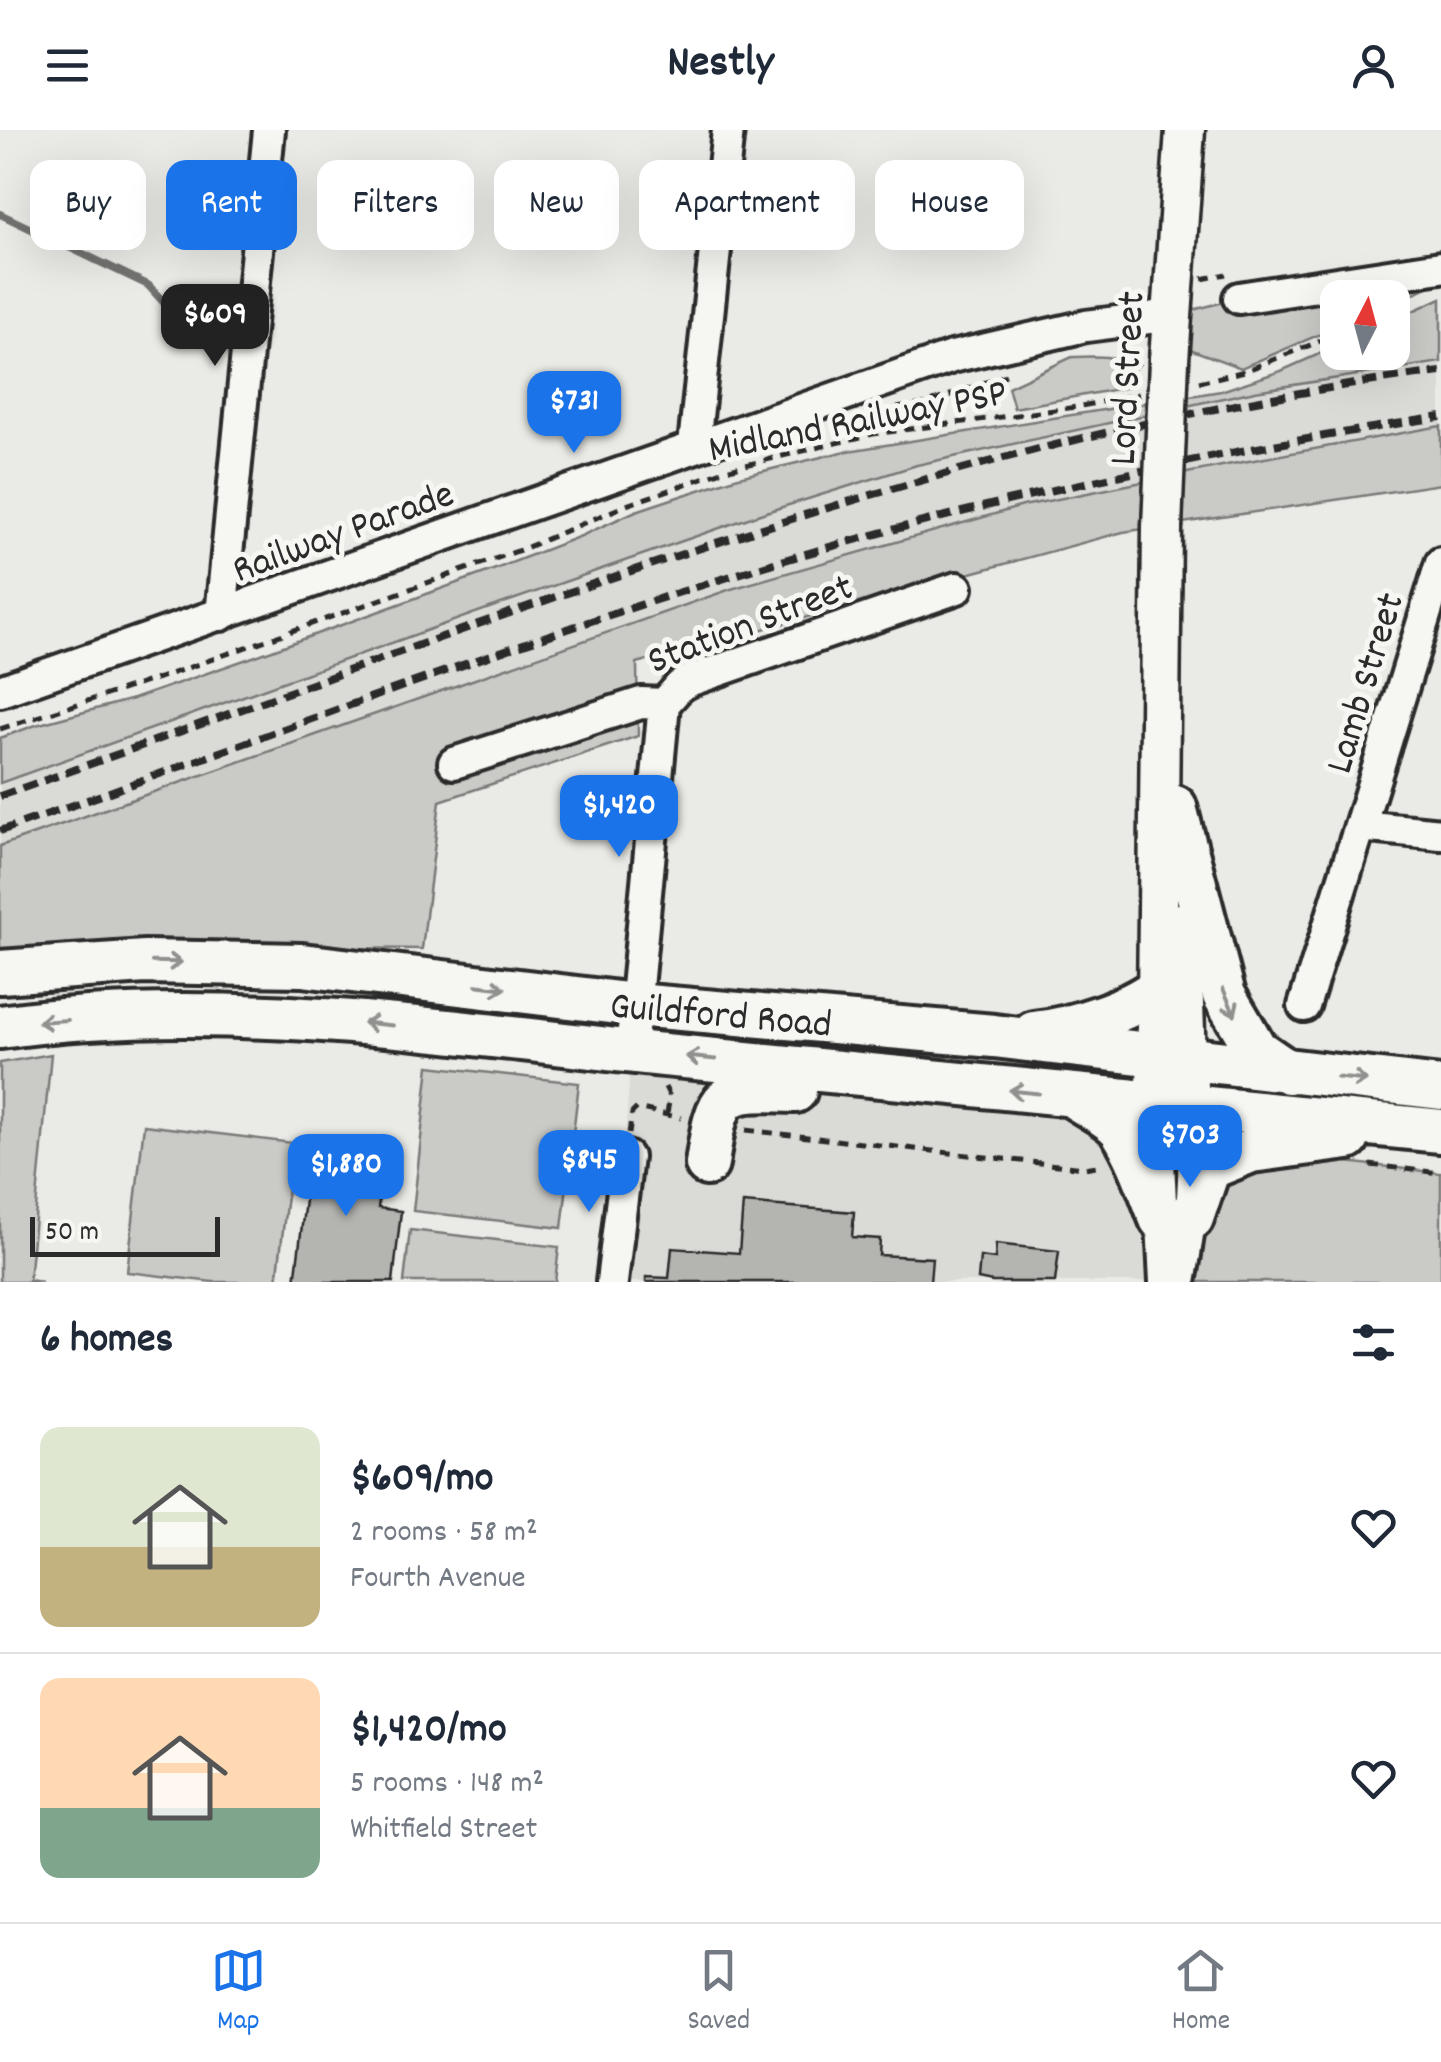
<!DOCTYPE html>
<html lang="en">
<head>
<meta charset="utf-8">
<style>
  :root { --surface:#fff; --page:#f2f2f3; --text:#1f2937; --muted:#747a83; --line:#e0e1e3; --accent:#1a73e8 }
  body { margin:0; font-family:Dekko,sans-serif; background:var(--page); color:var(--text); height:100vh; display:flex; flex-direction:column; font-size:38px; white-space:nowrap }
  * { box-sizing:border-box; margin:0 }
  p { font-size:32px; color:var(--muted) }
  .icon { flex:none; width:55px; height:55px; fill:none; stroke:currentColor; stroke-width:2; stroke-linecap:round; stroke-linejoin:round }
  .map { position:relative; height:1152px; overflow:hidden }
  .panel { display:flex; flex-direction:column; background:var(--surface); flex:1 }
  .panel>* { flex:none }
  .hud { position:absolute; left:30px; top:30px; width:1382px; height:90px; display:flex; gap:20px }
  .needle { width:65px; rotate:6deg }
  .fabs { position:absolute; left:1320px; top:150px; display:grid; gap:20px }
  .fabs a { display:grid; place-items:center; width:90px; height:90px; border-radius:20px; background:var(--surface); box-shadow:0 10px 40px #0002; font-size:50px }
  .scale { position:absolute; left:30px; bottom:25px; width:190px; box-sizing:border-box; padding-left:10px; border:5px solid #2b2b2b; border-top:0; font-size:28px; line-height:35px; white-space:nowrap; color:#2b2b2b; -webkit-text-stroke:8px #f6f6f2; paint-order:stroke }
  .price { position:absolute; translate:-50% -85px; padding:0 22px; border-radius:20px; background:var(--accent); color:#fff; font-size:32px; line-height:65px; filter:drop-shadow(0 2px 5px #0008) }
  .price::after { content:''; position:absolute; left:50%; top:60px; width:30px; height:22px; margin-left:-15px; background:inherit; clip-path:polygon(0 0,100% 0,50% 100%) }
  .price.on { background:#222; color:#fff }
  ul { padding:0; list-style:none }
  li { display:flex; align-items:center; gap:30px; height:250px; padding:0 40px }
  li+li { border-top:2px solid var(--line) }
  li span { display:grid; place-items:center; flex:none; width:280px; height:200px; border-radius:20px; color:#555 }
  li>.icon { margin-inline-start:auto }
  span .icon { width:120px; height:120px; fill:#fffc; stroke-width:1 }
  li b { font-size:42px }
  h2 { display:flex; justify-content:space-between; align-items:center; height:120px; padding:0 40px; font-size:42px }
  .chip { padding:0 35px; border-radius:20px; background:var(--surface); box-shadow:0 10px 40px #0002; font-size:35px; line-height:90px }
  .chip.on { background:var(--accent); color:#fff }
  header { display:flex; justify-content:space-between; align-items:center; height:130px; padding:0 40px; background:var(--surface); font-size:45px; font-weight:700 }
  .dock { display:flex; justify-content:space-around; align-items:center; height:140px; border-top:2px solid var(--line); background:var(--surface); font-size:28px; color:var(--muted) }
  .dock a { display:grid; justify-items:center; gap:5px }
  .dock .on { color:var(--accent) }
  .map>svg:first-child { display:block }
  .built { fill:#dadad6 }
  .green { fill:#cacac7; stroke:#7a7a79; stroke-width:2.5 }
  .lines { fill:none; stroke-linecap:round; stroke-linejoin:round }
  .stream { stroke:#727270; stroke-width:8 }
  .building { fill:#b4b4b1; stroke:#2b2b2b; stroke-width:2.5 }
  .minor-casing { stroke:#2b2b2b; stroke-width:38 }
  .major-casing { stroke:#2b2b2b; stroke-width:45 }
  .highway-casing { stroke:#2b2b2b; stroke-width:50 }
  .path { stroke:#2b2b2b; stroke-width:5; stroke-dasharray:10 8; stroke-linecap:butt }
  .minor { stroke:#f6f6f2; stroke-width:30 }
  .major { stroke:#f6f6f2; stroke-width:38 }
  .highway { stroke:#f6f6f2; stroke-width:42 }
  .rail { stroke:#2b2b2b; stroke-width:8; stroke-dasharray:15 8; stroke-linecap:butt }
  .major-bridge-casing { stroke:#2b2b2b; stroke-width:45; stroke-linecap:butt }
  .major-bridge { stroke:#f6f6f2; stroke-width:38 }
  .oneway { stroke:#90908e }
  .labels { text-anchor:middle; stroke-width:10; stroke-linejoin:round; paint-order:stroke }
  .street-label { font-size:40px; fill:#2b2b2b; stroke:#f6f6f2 }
</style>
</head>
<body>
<header><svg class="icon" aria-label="menu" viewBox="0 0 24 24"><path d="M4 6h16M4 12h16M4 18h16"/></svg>Nestly<svg class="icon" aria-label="person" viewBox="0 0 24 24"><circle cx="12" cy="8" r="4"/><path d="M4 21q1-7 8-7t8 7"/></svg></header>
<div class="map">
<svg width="1441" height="1152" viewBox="0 0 1441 1152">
  <rect width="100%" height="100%" fill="#eaeae6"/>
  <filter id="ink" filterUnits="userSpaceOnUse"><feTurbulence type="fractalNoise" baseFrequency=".01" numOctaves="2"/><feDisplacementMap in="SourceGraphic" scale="20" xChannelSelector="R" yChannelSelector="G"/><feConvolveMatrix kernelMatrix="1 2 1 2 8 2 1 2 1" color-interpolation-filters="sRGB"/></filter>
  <g filter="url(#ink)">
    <!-- built -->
    <path class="built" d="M1441 232V296L1232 334 1023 376 731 459 0 716V653L763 383 917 335 1105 292 1255 261Z
      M631 921 1075 967 1121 999 1165 1152H625L622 1059Z"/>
    <!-- green -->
    <path class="green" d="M1436 153 1393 173 1392 168H1338L1337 197 1241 238 1190 219 1189 181 1239 168 1240 181Z
      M1441 168V232L1255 261 917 335 763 383 498 475 0 653V608L36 595 133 569 253 527 493 440 581 406 636 381 735 348 842 322 1221 261 1281 241 1337 216 1338 222H1392L1393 190Z
      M1072 227C1093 227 1118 223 1134 239V256L1014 278 1008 257Z
      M1441 296V354L1123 402 637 533 638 606 440 671 422 819 246 817 0 829V716L731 459 1023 376 1232 334Z
      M51 924 29 1150 42 1152H0V933Z
      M429 936 579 953 562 1098 413 1081Z
      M144 995 293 1013 277 1152H213L127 1142Z
      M1303 1027 1441 1043V1152H1180L1192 1088 1240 1043Z
      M410 1100 559 1117 555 1152H404Z"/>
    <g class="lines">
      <!-- stream -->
      <path class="stream" d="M0 84 148 155 181 191"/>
    </g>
    <!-- building -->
    <path class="building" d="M312 1013 385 1022 378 1078 401 1081 393 1152H295Z
      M743 1073 854 1082 852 1107 880 1109 879 1125 932 1128 930 1152H646V1147L669 1148 672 1118 739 1123Z
      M996 1114 1059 1121 1055 1152H992L978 1149 980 1127 995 1129Z"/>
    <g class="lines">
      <!-- minor casing -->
      <g class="minor-casing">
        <path id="minor" d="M1239 168 1441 137
          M694 315 728 0
          M1441 433 1360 696 1441 704
          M221 485 269 0
          M0 561 952 227 1086 196 1172 185
          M664 574 680 556 691 550 957 458
          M454 633 641 573 664 574
          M1304 876 1360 696
          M631 921 664 574
          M1156 971 1165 1152
          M612 1152 627 1027
          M1180 1152C1192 1091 1197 1037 1191 975"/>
      </g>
      <!-- major casing -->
      <g class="major-casing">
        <path id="major" d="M1169 230 1185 0
          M1181 793 1186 929 1191 975
          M1156 971 1162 397"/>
      </g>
      <!-- highway casing -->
      <g class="highway-casing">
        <path id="highway" d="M1175 677 1224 865 1256 920 1288 942
          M0 842 145 832 302 835 635 875 994 906 1441 958
          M0 897C219 866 446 902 664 925 923 951 1182 974 1441 1001
          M1034 903C1069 900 1131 880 1158 858
          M1076 968C1089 977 1113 988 1122 1001 1139 1028 1149 1059 1161 1089
          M707 1034C718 960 720 958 795 961
          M1192 1088 1209 1038 1251 1021 1348 1008"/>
      </g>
      <!-- path -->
      <path class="path" d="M1202 149 1226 144
        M1392 179 1408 172
        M1123 218 1139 236
        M1199 252 1245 241 1338 204
        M897 278 925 274 1006 245
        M873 284 870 294 873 304
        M0 599 159 548 523 419 624 376 725 340 873 304 1077 277 1139 264
        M665 957 670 967 667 983
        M746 1000 1084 1038 1103 1035
        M629 1004 632 983 637 978 681 988
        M1370 1035 1441 1043"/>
      <!-- minor -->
      <use href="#minor" class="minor"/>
      <!-- major -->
      <use href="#major" class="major"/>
      <!-- highway -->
      <use href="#highway" class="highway"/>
      <!-- rail -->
      <path class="rail" d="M0 666C473 500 940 304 1441 242
        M0 701C259 610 515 510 778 432 994 368 1218 321 1441 287"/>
      <!-- major-bridge casing -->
      <g class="major-bridge-casing">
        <path id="major-bridge" d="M1162 397 1169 230"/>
      </g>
      <!-- major-bridge -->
      <use href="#major-bridge" class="major-bridge"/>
    </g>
    <!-- one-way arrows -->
    <defs><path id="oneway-shaft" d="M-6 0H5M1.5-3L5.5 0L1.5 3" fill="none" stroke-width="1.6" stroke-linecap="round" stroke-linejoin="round" transform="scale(2.5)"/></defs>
    <g class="oneway">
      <use href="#oneway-shaft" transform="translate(167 832) rotate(1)"/>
      <use href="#oneway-shaft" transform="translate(491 857) rotate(7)"/>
      <use href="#oneway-shaft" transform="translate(1229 872) rotate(66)"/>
      <use href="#oneway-shaft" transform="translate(53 891) rotate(176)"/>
      <use href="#oneway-shaft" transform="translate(378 894) rotate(-174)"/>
      <use href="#oneway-shaft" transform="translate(701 928) rotate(-174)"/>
      <use href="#oneway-shaft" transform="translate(1352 949) rotate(6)"/>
      <use href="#oneway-shaft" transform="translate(1024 962) rotate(-174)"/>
    </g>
  </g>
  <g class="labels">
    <!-- street labels -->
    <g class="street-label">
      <text transform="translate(1124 248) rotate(-87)" y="14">Lord Street</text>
      <text transform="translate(857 288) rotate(-11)" y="14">Midland Railway PSP</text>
      <text transform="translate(342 399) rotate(-20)" y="14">Railway Parade</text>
      <text transform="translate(749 491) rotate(-21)" y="14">Station Street</text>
      <text transform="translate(1362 552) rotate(-73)" y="14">Lamb Street</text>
      <text transform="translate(721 882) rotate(5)" y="14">Guildford Road</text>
    </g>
  </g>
</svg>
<div class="fabs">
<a><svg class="needle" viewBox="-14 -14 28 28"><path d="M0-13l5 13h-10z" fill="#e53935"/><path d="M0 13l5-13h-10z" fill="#747a83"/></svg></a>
</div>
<div class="scale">50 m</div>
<b class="price on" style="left:215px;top:239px">$609</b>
<b class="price" style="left:574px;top:326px">$731</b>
<b class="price" style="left:619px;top:730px">$1,420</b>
<b class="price" style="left:1190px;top:1060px">$703</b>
<b class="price" style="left:589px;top:1085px">$845</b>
<b class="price" style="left:346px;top:1089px">$1,880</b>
<div class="hud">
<a class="chip">Buy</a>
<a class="chip on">Rent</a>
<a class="chip">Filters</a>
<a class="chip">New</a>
<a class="chip">Apartment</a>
<a class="chip">House</a>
</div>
</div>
<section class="panel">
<h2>6 homes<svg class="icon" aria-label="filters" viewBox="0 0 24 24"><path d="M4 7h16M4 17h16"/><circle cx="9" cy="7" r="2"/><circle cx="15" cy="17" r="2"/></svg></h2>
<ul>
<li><span style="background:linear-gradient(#dfe7d0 60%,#c2b280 0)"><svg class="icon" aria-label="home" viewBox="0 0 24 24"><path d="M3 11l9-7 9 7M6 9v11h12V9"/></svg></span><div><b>$609/mo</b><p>2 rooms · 58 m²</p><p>Fourth Avenue</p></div><svg class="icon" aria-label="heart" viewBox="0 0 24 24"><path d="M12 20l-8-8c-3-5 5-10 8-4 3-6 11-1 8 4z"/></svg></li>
<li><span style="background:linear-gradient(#ffd9b3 65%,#7fa58c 0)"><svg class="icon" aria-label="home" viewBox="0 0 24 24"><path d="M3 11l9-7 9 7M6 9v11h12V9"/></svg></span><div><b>$1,420/mo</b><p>5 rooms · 148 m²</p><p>Whitfield Street</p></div><svg class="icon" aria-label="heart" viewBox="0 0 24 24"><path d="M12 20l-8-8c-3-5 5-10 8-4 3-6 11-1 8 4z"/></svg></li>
</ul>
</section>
<nav class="dock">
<a class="on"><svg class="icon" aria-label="map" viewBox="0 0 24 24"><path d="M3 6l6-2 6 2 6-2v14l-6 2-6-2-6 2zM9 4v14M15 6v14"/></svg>Map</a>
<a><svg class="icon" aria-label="saved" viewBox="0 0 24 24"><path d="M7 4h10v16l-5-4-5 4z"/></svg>Saved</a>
<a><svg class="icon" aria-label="home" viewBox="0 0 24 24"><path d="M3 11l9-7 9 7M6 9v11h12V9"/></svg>Home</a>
</nav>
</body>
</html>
